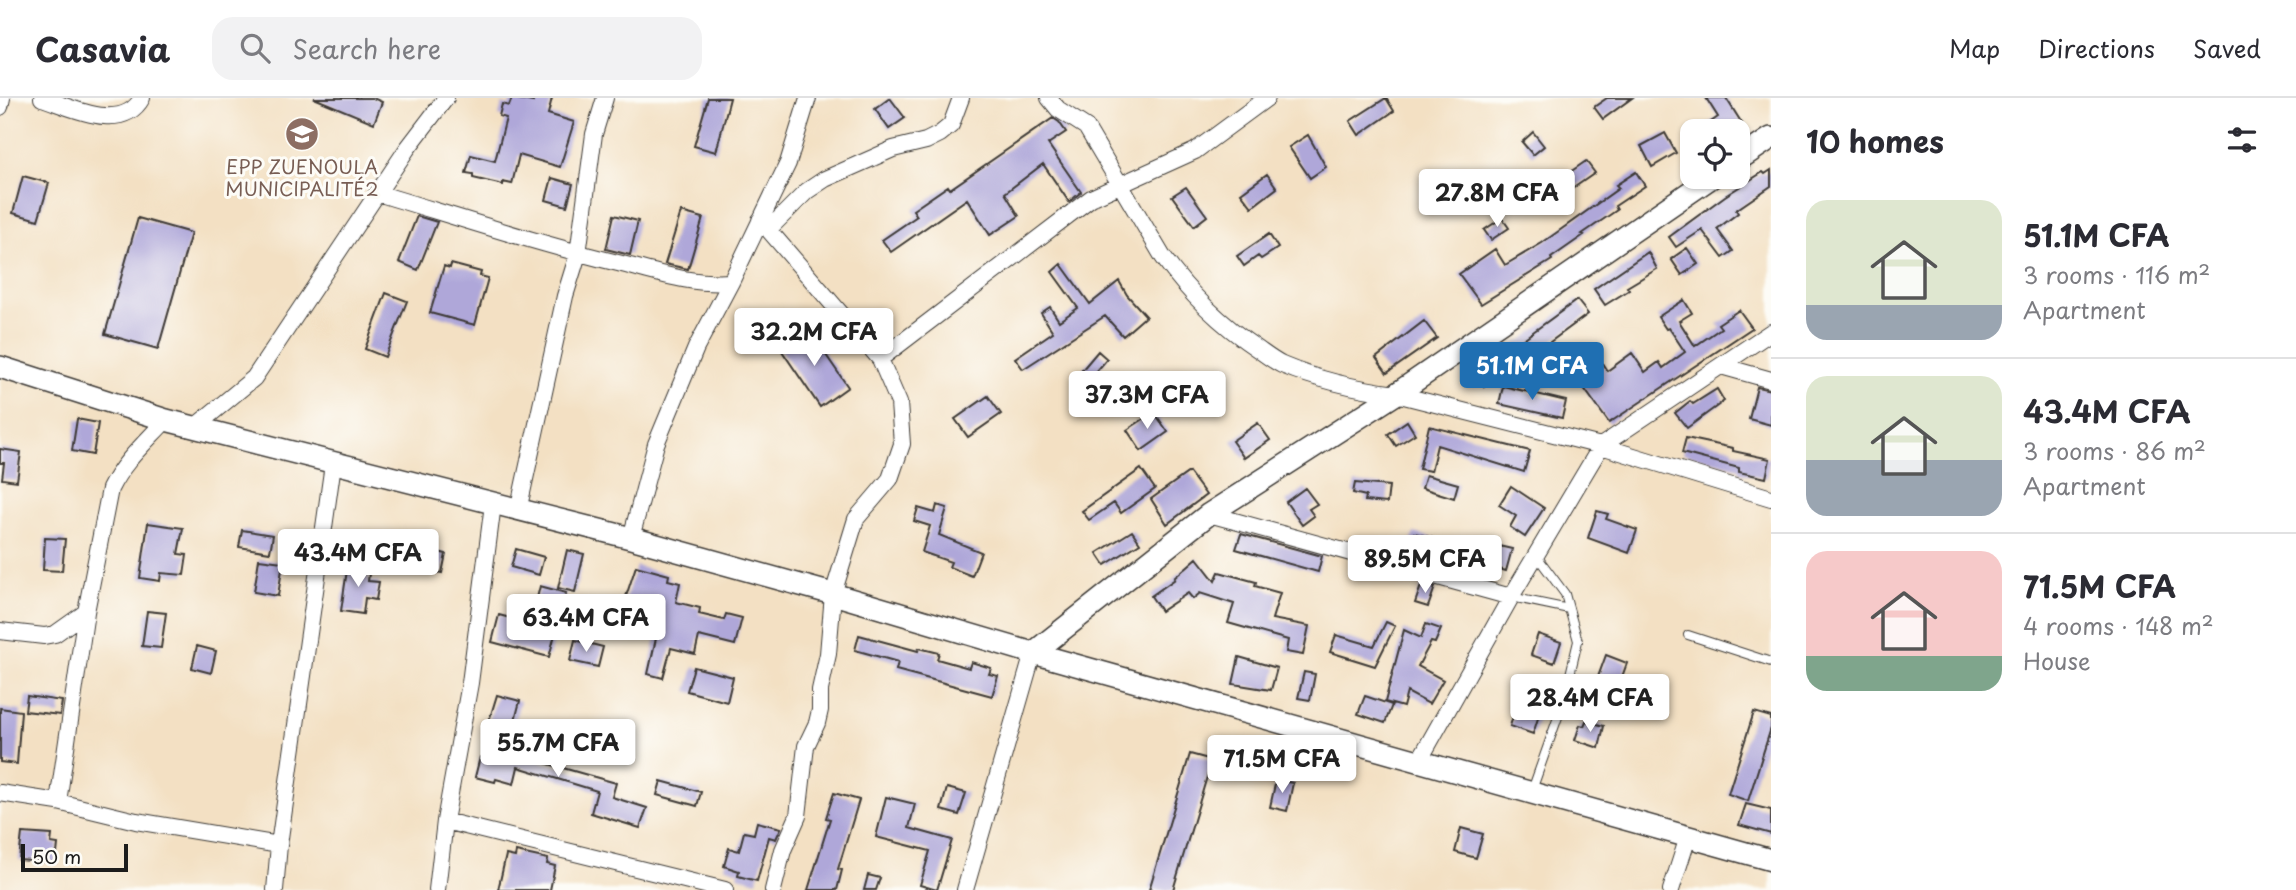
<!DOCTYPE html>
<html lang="en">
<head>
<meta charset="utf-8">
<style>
  :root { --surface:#fff; --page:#f2f2f3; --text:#2b2b33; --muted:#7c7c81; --line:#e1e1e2; --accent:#1f6fb2 }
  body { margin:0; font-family:"Playpen Sans",sans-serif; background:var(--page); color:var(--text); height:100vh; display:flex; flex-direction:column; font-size:26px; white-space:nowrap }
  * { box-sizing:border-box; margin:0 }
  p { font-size:23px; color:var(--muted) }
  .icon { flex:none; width:38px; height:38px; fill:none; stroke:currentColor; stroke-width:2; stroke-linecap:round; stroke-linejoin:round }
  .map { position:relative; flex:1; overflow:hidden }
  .panel { display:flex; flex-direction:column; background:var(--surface); width:525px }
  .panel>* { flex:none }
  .controls { position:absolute; left:1680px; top:21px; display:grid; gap:14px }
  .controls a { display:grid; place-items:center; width:70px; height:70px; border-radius:14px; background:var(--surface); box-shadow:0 2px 5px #0004; font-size:35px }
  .scale { position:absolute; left:21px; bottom:18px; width:107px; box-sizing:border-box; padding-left:7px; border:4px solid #1c1c1c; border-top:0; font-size:19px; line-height:24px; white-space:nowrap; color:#1c1c1c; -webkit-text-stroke:5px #fdfcf7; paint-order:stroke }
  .price { position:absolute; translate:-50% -60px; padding:0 16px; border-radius:7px; background:#fff; color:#222; font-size:23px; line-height:46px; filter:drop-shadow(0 2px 4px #0008) }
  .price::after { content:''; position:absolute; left:50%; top:42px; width:21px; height:16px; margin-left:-10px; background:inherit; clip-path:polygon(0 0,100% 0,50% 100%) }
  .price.current { background:var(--accent); color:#fff }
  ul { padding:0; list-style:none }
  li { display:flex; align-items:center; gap:21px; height:175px; padding:0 35px }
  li+li { border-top:2px solid var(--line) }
  li span { display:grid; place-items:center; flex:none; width:196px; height:140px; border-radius:21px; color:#555 }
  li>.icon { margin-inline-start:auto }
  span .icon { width:84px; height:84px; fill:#fffc; stroke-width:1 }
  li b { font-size:30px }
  h2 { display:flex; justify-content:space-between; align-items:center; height:84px; padding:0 35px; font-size:30px }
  header { display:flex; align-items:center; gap:42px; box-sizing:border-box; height:98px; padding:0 35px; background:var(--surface); border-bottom:2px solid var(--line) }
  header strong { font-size:33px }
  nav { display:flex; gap:38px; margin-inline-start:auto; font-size:24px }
  .search { width:490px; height:63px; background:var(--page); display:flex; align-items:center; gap:18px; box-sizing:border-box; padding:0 24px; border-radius:21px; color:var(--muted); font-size:26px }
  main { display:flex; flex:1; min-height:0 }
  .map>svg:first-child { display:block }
  .building { fill:#afa7d9 }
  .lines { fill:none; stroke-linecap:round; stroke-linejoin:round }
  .service-casing { stroke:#3c3935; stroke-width:10 }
  .minor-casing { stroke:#3c3935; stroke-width:18 }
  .tertiary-casing { stroke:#3c3935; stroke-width:24 }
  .service { stroke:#fff; stroke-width:8 }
  .minor { stroke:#fff; stroke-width:16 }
  .tertiary { stroke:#fff; stroke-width:21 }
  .labels { text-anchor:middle; stroke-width:6; stroke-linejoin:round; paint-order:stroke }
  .education-label { font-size:19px; fill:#785e54; stroke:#fdfcf7 }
</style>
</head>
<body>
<header>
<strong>Casavia</strong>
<div class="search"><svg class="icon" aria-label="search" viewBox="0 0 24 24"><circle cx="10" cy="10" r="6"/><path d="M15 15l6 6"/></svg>Search here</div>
<nav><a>Map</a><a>Directions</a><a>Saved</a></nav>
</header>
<main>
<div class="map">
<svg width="1771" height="792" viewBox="0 0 1771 792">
  <rect width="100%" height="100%" fill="#fdfcf7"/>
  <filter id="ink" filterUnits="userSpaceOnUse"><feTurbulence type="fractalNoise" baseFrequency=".0143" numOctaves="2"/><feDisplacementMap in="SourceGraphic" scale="14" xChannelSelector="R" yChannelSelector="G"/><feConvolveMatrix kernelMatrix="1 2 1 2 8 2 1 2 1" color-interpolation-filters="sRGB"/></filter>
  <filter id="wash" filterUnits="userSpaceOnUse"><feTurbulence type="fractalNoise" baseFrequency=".00686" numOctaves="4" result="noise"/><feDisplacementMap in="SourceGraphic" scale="28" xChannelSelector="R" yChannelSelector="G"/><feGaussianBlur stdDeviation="1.57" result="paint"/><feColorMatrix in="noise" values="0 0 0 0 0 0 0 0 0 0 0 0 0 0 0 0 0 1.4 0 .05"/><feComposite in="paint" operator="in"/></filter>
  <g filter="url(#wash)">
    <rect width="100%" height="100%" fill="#f3e0c3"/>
    <g id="blocks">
      <!-- building -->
      <path class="building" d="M314 0H373L382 4 374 25Z
        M512 0 533 4 534 0H552L548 16 574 24 560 69 519 57 512 86 503 84V87L473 80V76L466 75 471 57 495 63 506 20 499 18 502 6 509 8Z
        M708 0H730L716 54 694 48Z
        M890 0 905 20 889 31 875 11Z
        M1386 0 1394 13 1359 37 1350 23Z
        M1607 0H1632L1603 21 1594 9Z
        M1706 0H1726L1743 27 1734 33H1698L1718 19Z
        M1053 20 1059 24 1066 34 1048 46 1081 94 1069 104 1043 66 1005 95 1019 118 990 137 967 101 891 154 882 142 917 118 913 112 948 88 950 91Z
        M1533 34 1544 48 1533 57 1522 44Z
        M1665 35 1676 55 1652 69 1641 48Z
        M1308 37 1326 69 1310 80 1289 49Z
        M1586 63 1595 75 1572 91 1563 79Z
        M1771 72V88L1736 112 1738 115 1717 131 1733 153 1723 160 1702 132 1676 149 1669 139 1725 98 1763 74 1765 76Z
        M1636 74 1645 88 1615 108 1617 112 1582 136 1584 137 1551 160 1552 162 1481 206 1459 176 1495 151 1505 167 1542 145 1619 90 1616 87Z
        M1267 76 1277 90 1252 109 1241 95Z
        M23 78 49 85 38 122 13 115Z
        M552 80 573 86 567 108 546 102Z
        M1186 89 1207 118 1194 128 1172 98Z
        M681 114 703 120 688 171 665 166Z
        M614 117 638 123 630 157 606 151Z
        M417 118 437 124 418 172 399 164Z
        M138 120 191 135 158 251 105 236Z
        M1502 120 1509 130 1491 142 1484 132Z
        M1269 136 1278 150 1261 161 1258 158 1244 168 1237 158Z
        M1687 150 1698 166 1682 177 1671 161Z
        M1648 154 1657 171 1627 189 1629 192 1605 207 1594 191Z
        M451 166 481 174 480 178 488 180 475 227 430 215 444 168 450 170Z
        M1061 166 1090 206 1119 183 1127 197 1146 218 1123 238 1105 218 1023 271 1015 260 1053 234 1041 215 1050 209 1059 223 1078 210 1052 174Z
        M386 195 407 203 385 259 365 251Z
        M1577 202 1588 216 1527 261 1484 288 1475 272 1522 242Z
        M1684 202 1692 215 1679 223 1695 248 1721 230 1718 226 1739 212 1752 230 1609 325 1576 279 1600 262 1607 273 1632 255 1645 274 1659 264 1663 270 1685 254 1669 230 1666 231 1658 219Z
        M1424 223 1437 240 1387 275 1376 260Z
        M808 231 848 289 820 309 780 250Z
        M1098 253 1107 261 1091 280 1082 272Z
        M1503 288 1566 303 1562 320 1499 306Z
        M1757 289 1771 292V327L1749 321Z
        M1717 291 1724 303 1687 330 1675 315 1690 303 1693 306Z
        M988 298 1001 316 968 339 955 321Z
        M1154 314 1168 334 1141 353 1127 332Z
        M77 321 98 325 93 357 72 353Z
        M1407 323 1415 336 1396 348 1388 336Z
        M1258 325 1270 342 1244 360 1232 343Z
        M1429 328 1530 353 1524 374 1437 347 1431 373 1419 371Z
        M1686 340 1733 350V353L1770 361 1766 380 1739 374V370L1682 355Z
        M0 351 21 354 17 383 2 381 4 365H0Z
        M1141 371 1155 391 1121 415 1114 405 1089 422 1082 413Z
        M1189 374 1206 397 1167 426 1151 401Z
        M1426 377 1458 386 1454 400 1422 390Z
        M1355 385 1389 388 1387 405 1365 403 1366 398 1353 395Z
        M1511 388 1544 410 1525 439 1510 429 1516 418 1499 407Z
        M1305 390 1317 406 1309 411 1314 418 1302 427 1286 404Z
        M937 407 947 410 939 437 981 454 972 478 949 469 951 464 922 454 930 428 914 423 918 410 935 415Z
        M1597 413 1608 416 1606 421 1637 432 1629 455 1588 440Z
        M148 425 183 430 178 456 187 457 184 477 161 475 160 483 140 480Z
        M242 432 273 437 270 454 239 449Z
        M1132 433 1140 445 1105 467 1097 455Z
        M1414 435 1437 441 1433 458 1409 452Z
        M1241 436 1322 458 1318 474 1236 451Z
        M45 440 65 441 62 473 43 472Z
        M1490 446 1512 451 1506 473 1484 467Z
        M516 451 544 459 539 477 511 469Z
        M431 452 446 456 442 475 426 472Z
        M567 452 584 456 575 494 558 490Z
        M1197 460 1215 483 1219 474 1256 484 1255 488 1280 495 1272 521 1309 528 1303 557 1286 554 1288 542 1228 525 1234 506 1200 495 1193 501 1188 495 1161 513 1151 498 1175 481 1174 480Z
        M259 461 283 464 278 498 254 494Z
        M348 465 370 468 368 483 379 484 376 502 365 500 363 516 341 513Z
        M636 468 669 477 668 482 680 485 676 504 700 510 699 516 724 522 726 516 742 520 735 547 699 538 695 556 671 550 663 580 648 576 657 536 617 526Z
        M1422 485 1435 489 1428 509 1415 505Z
        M540 488 566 495 549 559 492 544 499 517 525 524 530 502 536 504Z
        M147 513 166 515 161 550 142 548Z
        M1386 524 1395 528 1375 568 1330 554 1336 537 1374 548Z
        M1426 526 1441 531 1435 545 1431 544 1418 568 1443 582 1429 606 1407 594 1403 609 1385 604 1404 532 1421 540Z
        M1538 536 1561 544 1554 565 1531 557Z
        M859 537 918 553 919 550 939 555 937 561 969 570 971 564 991 570 989 576 998 578 992 598 896 572 898 564 855 552Z
        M575 542 603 549 598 569 570 563Z
        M197 548 216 553 211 575 192 570Z
        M1606 557 1627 565 1619 587 1598 579Z
        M1239 559 1277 570 1271 592 1233 586Z
        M694 569 733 579 727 604 687 593Z
        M1304 574 1315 576 1310 602 1298 600Z
        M497 597 520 603 513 630 489 623Z
        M27 598 62 603 60 617 25 613Z
        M1365 598 1392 607 1385 625 1358 616Z
        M1516 609 1539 617 1533 636 1510 628Z
        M0 610 21 613 17 666 0 664Z
        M1754 614 1771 619V630L1748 703 1728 696Z
        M1586 623 1604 628 1599 650 1575 642 1580 627 1584 628Z
        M529 627 540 630 531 661 616 685 612 699 647 710 640 730 591 715 597 693 518 669 514 686 496 681 495 684 475 679 480 659 483 660 486 648 520 657Z
        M1190 656 1212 662 1173 792H1149Z
        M1276 682 1293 685 1287 713 1270 709Z
        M661 683 701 694 697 708 657 697Z
        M947 690 966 695 959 717 941 712Z
        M834 695 859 702 838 771 842 772 837 792H808L830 721 826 720Z
        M886 699 915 706 909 730 952 742 937 792 920 787 930 753 876 739Z
        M1746 706 1771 712V736L1739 727Z
        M757 724 781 730 776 741 769 739 757 783 738 778 739 773 724 768 729 750 739 753 744 734 754 736Z
        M1461 730 1483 736 1476 760 1455 754Z
        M22 735 52 737 51 745 58 746 56 765 19 762Z
        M516 754 548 761 547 766 555 768 550 792H498L506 757 515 759Z
        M868 777 880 780 876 792H864Z"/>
    </g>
  </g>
  <g filter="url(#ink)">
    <use href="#blocks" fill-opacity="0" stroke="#3c3935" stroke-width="2"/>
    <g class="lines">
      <!-- service casing -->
      <g class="service-casing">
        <path id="service" d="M1511 499 1569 511
          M1688 537 1771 564
          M1531 695 1564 602 1578 543 1565 496 1536 457"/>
      </g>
      <!-- minor casing -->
      <g class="minor-casing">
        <path id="minor" d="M42 0C71 9 122 36 142 0
          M1049 0 1058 11 1086 29 1163 159C1190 197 1220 226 1259 252 1266 257 1274 263 1282 267 1318 282 1358 291 1396 296L1601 348 1771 234
          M0 9 2 0
          M377 95C460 120 542 147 626 167 661 176 695 187 731 184
          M760 122 880 261 899 305 902 346 890 381 856 421 833 496 828 556 820 592V612L817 625 806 648 798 718 783 752 773 792
          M769 131 807 93 825 81 893 51 926 43 940 36 951 27 961 0
          M880 261 1091 100 1195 53 1267 0
          M1721 268 1771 282
          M166 322C146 344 123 364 110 391L86 514 58 704 136 723 279 747
          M196 328 254 280 407 51 446 0
          M518 413 565 198 578 156 594 36 605 0
          M1209 416 1511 499
          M631 440 656 346 696 250 731 184 788 65 808 0
          M0 533 44 538 55 536 86 514
          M1419 663 1511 499 1601 348 1771 400
          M0 695 58 704
          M445 723 725 792
          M275 792 279 747 333 366
          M437 792 445 723 470 585 493 406
          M965 792 1033 555
          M1671 792 1688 739"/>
      </g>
      <!-- tertiary casing -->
      <g class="tertiary-casing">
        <path id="tertiary" d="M1738 62 1771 40
          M0 269 166 322 631 440 833 496 1033 555 1209 416 1396 296 1712 79
          M1033 555 1771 762"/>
      </g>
      <!-- service -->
      <use href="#service" class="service"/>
      <!-- minor -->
      <use href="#minor" class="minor"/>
      <!-- tertiary -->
      <use href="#tertiary" class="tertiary"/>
    </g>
  </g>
  <!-- icons -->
  <defs>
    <g id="school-disc" transform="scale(1.75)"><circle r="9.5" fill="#8d6e63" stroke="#fdfcf7"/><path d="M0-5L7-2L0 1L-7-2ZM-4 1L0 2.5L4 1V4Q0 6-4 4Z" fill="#fff"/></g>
  </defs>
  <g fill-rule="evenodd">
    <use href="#school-disc" x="302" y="36"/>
  </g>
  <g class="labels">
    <!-- education labels -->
    <g class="education-label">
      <text x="302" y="76">EPP ZUENOULA<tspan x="302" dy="22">MUNICIPALITÉ2</tspan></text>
    </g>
  </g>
</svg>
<div class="controls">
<a><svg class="icon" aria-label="locate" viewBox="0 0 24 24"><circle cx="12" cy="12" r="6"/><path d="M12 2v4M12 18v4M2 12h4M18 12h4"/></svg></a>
</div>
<div class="scale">50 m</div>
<b class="price" style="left:1497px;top:131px">27.8M CFA</b>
<b class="price" style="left:814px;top:270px">32.2M CFA</b>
<b class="price current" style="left:1532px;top:304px">51.1M CFA</b>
<b class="price" style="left:1147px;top:333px">37.3M CFA</b>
<b class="price" style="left:358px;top:491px">43.4M CFA</b>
<b class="price" style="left:1425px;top:497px">89.5M CFA</b>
<b class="price" style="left:586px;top:556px">63.4M CFA</b>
<b class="price" style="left:1590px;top:636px">28.4M CFA</b>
<b class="price" style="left:558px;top:681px">55.7M CFA</b>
<b class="price" style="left:1282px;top:697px">71.5M CFA</b>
</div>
<section class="panel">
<h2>10 homes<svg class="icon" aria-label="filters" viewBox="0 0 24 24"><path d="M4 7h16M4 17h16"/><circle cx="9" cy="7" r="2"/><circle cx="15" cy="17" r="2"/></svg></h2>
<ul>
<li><span style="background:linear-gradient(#dfe7d0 75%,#9aa5b1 0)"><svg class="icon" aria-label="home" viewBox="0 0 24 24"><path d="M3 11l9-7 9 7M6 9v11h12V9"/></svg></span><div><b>51.1M CFA</b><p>3 rooms · 116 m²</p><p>Apartment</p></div></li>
<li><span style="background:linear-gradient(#dfe7d0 60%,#9aa5b1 0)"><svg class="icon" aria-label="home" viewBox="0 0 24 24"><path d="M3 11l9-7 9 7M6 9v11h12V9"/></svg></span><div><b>43.4M CFA</b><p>3 rooms · 86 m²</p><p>Apartment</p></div></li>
<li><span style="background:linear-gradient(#f6c9c9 75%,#7fa58c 0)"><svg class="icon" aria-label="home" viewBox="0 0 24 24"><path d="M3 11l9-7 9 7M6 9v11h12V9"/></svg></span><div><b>71.5M CFA</b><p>4 rooms · 148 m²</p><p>House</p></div></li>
</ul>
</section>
</main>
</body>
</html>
